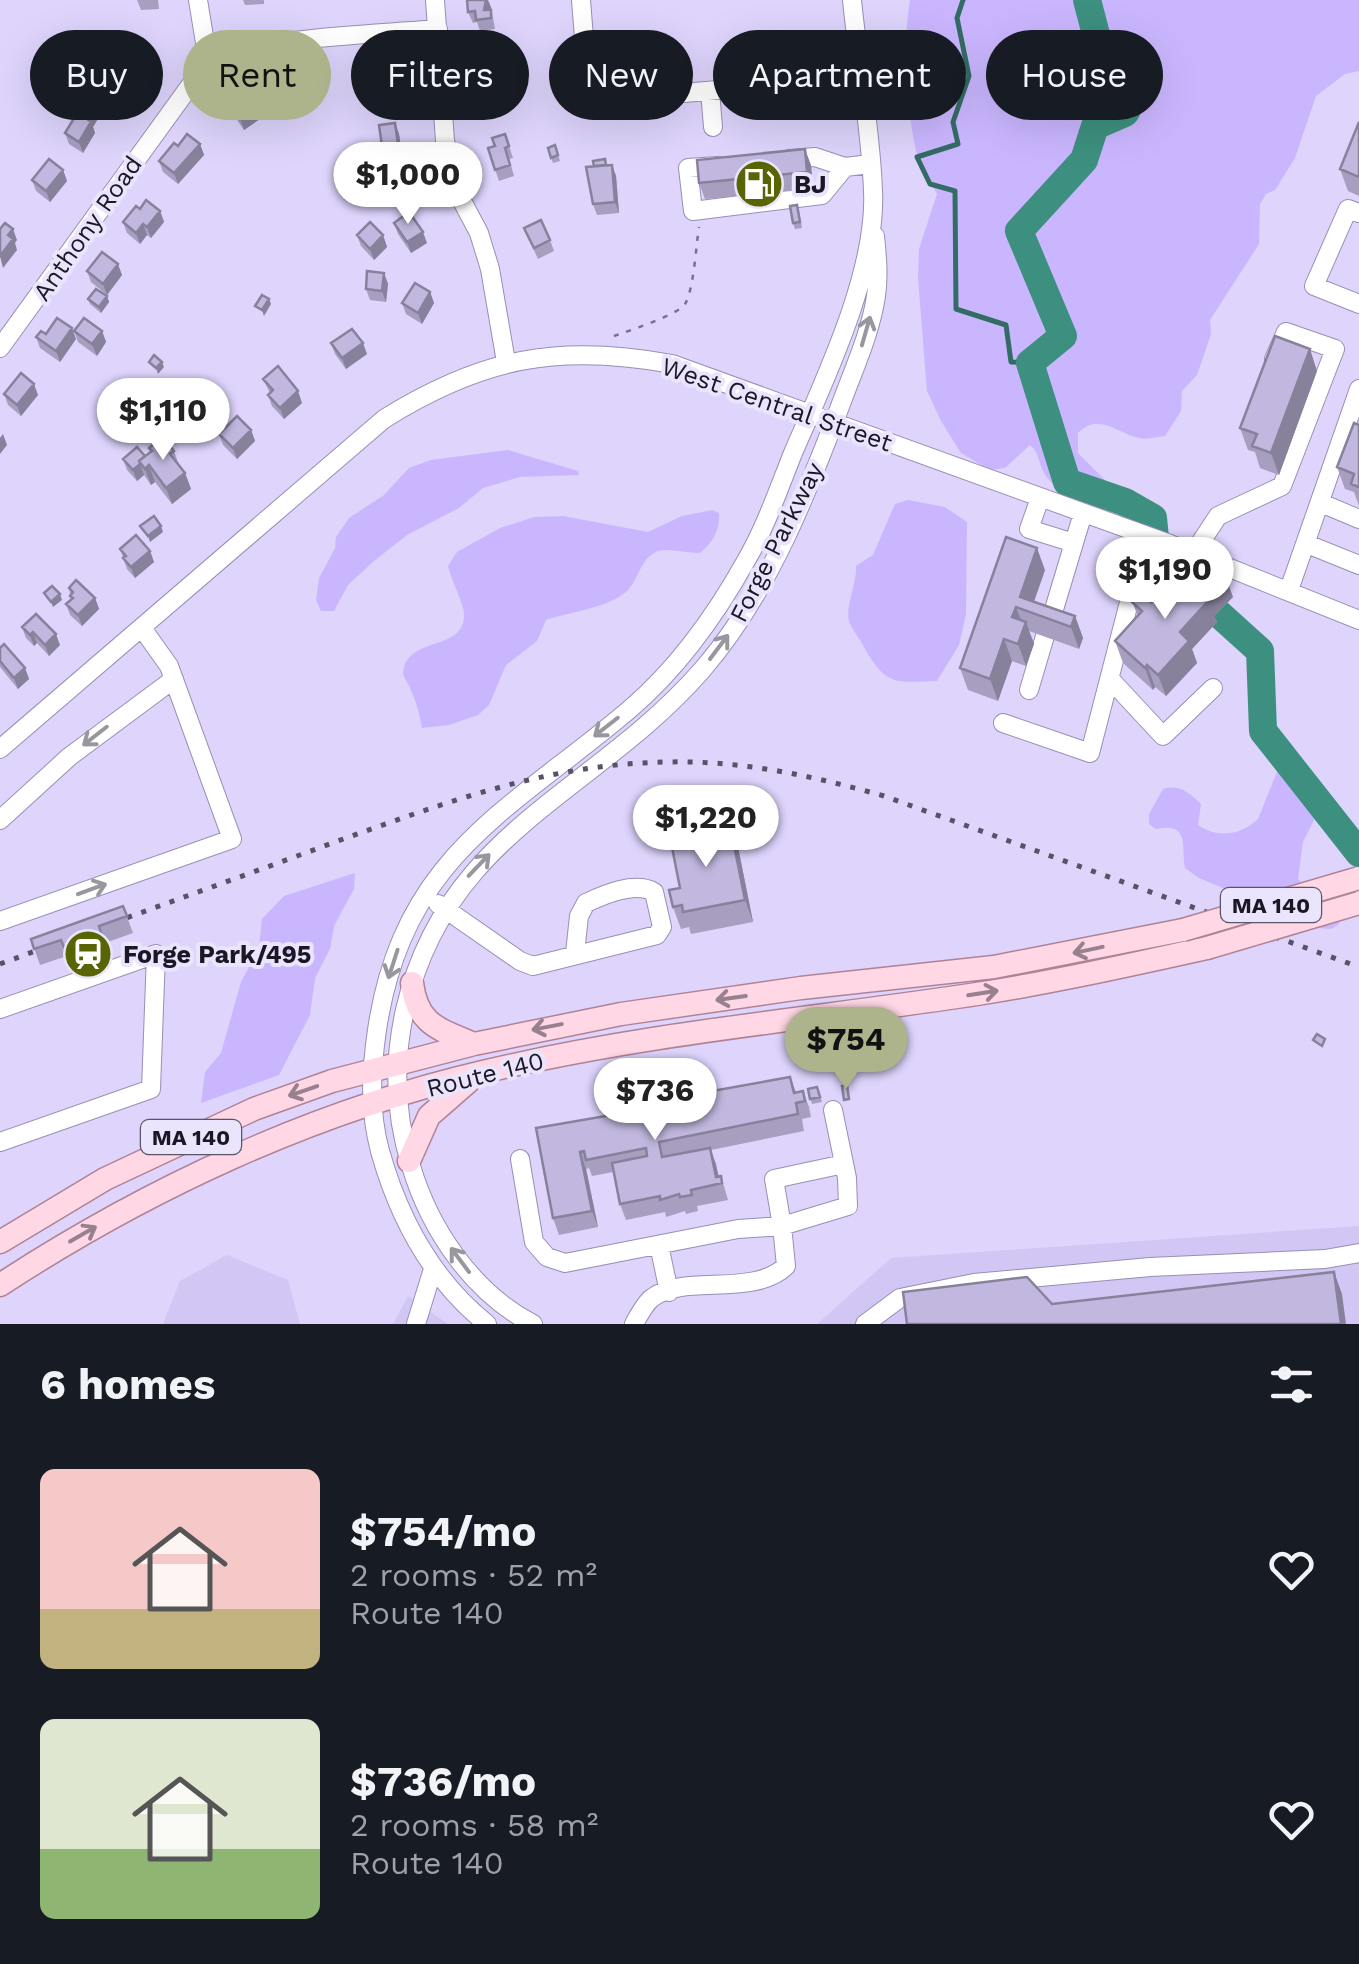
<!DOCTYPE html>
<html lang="en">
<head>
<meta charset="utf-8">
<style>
  :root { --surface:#171b24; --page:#20242c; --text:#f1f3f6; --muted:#9ea1a6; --accent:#adb38a }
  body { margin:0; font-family:"Work Sans",sans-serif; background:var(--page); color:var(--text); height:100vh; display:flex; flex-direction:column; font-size:38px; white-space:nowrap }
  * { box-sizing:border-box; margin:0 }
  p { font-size:32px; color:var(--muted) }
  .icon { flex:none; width:55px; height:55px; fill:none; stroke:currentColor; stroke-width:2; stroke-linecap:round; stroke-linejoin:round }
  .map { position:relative; height:1324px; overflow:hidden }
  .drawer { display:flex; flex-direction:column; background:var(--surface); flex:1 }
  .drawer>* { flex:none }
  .hud { position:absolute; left:30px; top:30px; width:1300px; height:90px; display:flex; gap:20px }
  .price { position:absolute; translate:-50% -85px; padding:0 22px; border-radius:35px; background:#fff; color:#222; font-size:32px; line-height:65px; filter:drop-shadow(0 2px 5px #0008) }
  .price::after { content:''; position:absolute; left:50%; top:60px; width:30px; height:22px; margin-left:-15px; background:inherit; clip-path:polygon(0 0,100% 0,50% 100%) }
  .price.selected { background:var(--accent); color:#111 }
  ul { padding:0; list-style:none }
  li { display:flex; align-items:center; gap:30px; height:250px; padding:0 40px }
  li span { display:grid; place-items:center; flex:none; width:280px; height:200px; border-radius:15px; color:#555 }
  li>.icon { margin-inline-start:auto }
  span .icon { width:120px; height:120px; fill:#fffc; stroke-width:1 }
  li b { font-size:42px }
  h2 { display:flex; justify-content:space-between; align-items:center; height:120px; padding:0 40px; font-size:42px }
  .tag { padding:0 35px; border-radius:45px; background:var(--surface); box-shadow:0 10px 40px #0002; font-size:35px; line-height:90px }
  .tag.selected { background:var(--accent); color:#111 }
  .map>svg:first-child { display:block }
  .built { fill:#d2c6f5 }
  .green { fill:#cab6fe }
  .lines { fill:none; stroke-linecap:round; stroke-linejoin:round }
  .stream { stroke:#336c64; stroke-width:5 }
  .river { stroke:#3d907f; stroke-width:28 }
  .minor-casing { stroke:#988fb4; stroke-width:20 }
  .major-casing { stroke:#af8396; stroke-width:25 }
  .path { stroke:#78718b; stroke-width:2.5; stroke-dasharray:5 8; stroke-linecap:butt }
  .minor { stroke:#fff; stroke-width:18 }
  .major { stroke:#ffd7e5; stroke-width:22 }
  .rail { stroke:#585268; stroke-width:5; stroke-dasharray:5 10; stroke-linecap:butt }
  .major-bridge-casing { stroke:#af8396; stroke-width:25; stroke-linecap:butt }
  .major-bridge { stroke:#ffd7e5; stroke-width:22 }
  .wall { fill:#a79ec0 }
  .shaded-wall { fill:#88819c }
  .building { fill:#c2b8df; stroke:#88819c; stroke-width:2.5 }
  .oneway { stroke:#98979d }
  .oneway2 { stroke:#98818f }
  .labels { text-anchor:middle; stroke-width:8; stroke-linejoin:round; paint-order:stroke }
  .shield { fill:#eae4fc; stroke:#595466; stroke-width:2.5 }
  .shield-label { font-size:22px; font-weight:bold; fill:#1b1725 }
  .poi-label { font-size:25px; font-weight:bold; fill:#1b1725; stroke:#eae4fc; text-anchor:start }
  .street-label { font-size:25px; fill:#1b1725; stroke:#eae4fc }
</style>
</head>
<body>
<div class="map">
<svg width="1359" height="1324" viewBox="0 0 1359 1324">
  <rect width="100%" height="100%" fill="#ded4fc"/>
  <!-- built -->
  <path class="built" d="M1359 1226V1324H817L891 1258Z
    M227 1255 288 1280 300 1324H163L180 1281Z
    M408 1296 448 1324H393Z"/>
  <!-- green -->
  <path class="green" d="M910 0H1359V71L1345 74 1316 96 1295 158 1275 190 1266 194 1260 204 1259 244 1210 320 1211 334 1197 375 1182 391 1181 411 1165 436C1156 437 1147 440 1139 438 1115 432 1099 412 1078 433V453L1111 486 1114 510C1089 502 1058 497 1044 473 1038 462 1040 454 1030 445L1005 468 990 470 961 453 941 421 927 391 918 278 919 249 937 194C930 180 920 166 916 151 906 104 902 48 910 0Z
    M508 450 578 471 579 475 520 477 483 488 459 508 407 535 374 561 348 585 334 611H321L316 600 319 578 335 548 336 537 349 518 384 495 409 468 431 460Z
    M908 500 945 507 967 522 966 614 959 645 937 681C896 682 887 687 865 649 861 640 852 630 849 621 845 605 857 585 856 566L873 555 895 504Z
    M712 510 719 513C720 531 713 542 700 553 687 554 665 546 654 553 639 562 638 581 627 591 609 608 569 612 546 620L537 641 506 665 489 705 478 715 449 725 422 728C419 710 415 698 407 682 404 677 402 674 404 667 414 636 467 651 464 612 463 603 451 579 448 566L457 552 500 528 534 517 563 516 648 532 682 516Z
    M1285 752 1307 782 1320 808 1303 842 1298 879C1313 896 1341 899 1339 924L1331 929 1318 928 1199 878 1185 868C1181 845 1190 822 1156 829L1149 824V814L1163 789C1180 784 1189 793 1201 804L1198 825C1218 839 1241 835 1258 819Z
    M355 873 354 889 334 926 330 949 315 978 310 1015 279 1075 201 1103 205 1072 221 1053 241 982 259 948 262 919 284 896Z"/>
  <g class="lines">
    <!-- stream -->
    <path class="stream" d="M963 0 957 18 969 76 953 122 958 144 917 157 930 184 955 191 956 309 1006 325 1011 362 1030 363"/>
    <!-- river -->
    <path class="river" d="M1087 0 1103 61 1132 74 1136 93 1125 113 1095 126 1084 160 1019 231 1063 336 1030 363 1067 482 1125 502 1153 518 1157 558 1260 651 1263 731 1359 853"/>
    <!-- minor casing -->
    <g class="minor-casing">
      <path id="minor" d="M435 0 445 141 461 199 479 233 490 269 506 362
        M581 0 589 101 860 78
        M208 61C270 36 369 35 438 29
        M710 91 713 127
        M789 159 815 157 845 167 870 164
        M718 166 688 168 693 211 822 195 845 167
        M1359 213 1348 209 1314 286 1359 304
        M0 348 208 61 198 0
        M1040 498 1029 529 1074 543
        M1321 503 1359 519
        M1307 544 1359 565
        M1193 554 1218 516 1282 486 1335 349 1286 332 1274 359
        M1289 590 1359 389
        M1049 626 1083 513
        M1110 679 1163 736 1213 688
        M1029 690 1045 636
        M1003 723 1090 753 1133 587 1135 532
        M0 749 384 419C482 358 558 343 672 364L1170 544 1359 620
        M0 820 69 757 174 679
        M438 904 520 961 533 966 657 935 662 927 654 892C635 881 605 894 586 903L579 916 575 953
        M0 921 232 839 169 666 142 628
        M0 1009 156 954 151 1089 0 1142
        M520 1159 534 1242 547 1257 565 1263 738 1229 782 1226 774 1179 844 1164
        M659 1245 669 1292
        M416 1324 433 1269
        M487 1324C432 1280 399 1219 380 1151 369 1110 371 1071 377 1030 403 855 510 811 630 709 678 668 717 613 747 559 766 526 779 488 793 453 825 379 877 271 873 191 871 129 858 62 852 0
        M533 1324C473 1293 430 1230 411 1166 395 1115 393 1063 405 1010 445 832 595 793 702 670 769 593 808 491 844 396 856 364 871 330 876 296 879 275 877 256 875 236
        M634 1324C638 1317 645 1303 652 1298 683 1273 753 1298 786 1266L782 1226 848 1206 847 1178 833 1110
        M865 1324 900 1298 974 1283 1150 1267 1325 1259 1359 1253"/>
    </g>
    <!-- major casing -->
    <g class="major-casing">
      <path id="major" d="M412 983C417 1025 439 1029 474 1044
        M409 1161 429 1116 468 1082
        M0 1242 105 1179 254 1109 332 1081 474 1044 621 1014 801 988 994 967 1183 930
        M0 1285C147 1189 312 1112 483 1072 645 1033 812 1019 977 994 1054 982 1130 965 1207 948"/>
    </g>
    <!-- path -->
    <path class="path" d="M614 336C628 331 678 315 685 304 694 289 696 245 699 227"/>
    <!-- minor -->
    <use href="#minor" class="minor"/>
    <!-- major -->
    <use href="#major" class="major"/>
    <!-- rail -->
    <path class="rail" d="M99 928C178 899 257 871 335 842 447 802 547 764 667 762 741 760 813 776 884 796L1359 967
      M0 964 62 941"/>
    <!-- major-bridge casing -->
    <g class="major-bridge-casing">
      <path id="major-bridge" d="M1183 930 1359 878
        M1207 948 1359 903"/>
    </g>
    <!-- major-bridge -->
    <use href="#major-bridge" class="major-bridge"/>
  </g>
  <!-- wall -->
  <path class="wall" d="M137 0H158L159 9 141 10Z
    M243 0H264V4L245 5Z
    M491 7 495 29 480 31 477 22 473 23 468 12Z
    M104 55 138 58 142 69 124 101 110 91 106 80 113 70 108 66Z
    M394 60 398 71V94L378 93 374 82Z
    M497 67 499 96 487 98 485 92 480 93 476 82 475 68Z
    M269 99 273 110 244 130 235 117 231 106Z
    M70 104 99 117 93 127 95 133 83 153 69 144 65 133 73 120 70 111 72 109Z
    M1359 122V196L1348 191 1340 169Z
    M395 123 399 134 402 155 396 156V163L387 164 383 153Z
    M505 134 513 158 509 159 514 176 499 181 488 148 495 146Z
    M200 144 204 155 178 184 163 172 159 161 178 146Z
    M555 145 560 161 553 163 548 148Z
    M607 165H612L616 176 619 213 597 215 593 204Z
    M811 165 813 189 705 199 699 183Z
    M63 170 67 181 50 202 36 191 32 180Z
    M160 211 164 222 151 238 147 235 140 244 127 233 123 222Z
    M799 211 802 228 795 229 793 223Z
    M394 223 427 243 411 253 398 234Z
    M524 228 550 240 554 251 538 259Z
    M357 235H383L387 247 374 260 361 246Z
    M87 271 122 275 107 295 91 282Z
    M384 273 388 284 386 302 370 300 366 289Z
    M430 292 434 303 422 324 406 314 402 303Z
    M107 296 109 302 101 313 90 304 88 299Z
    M74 331H102L106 342 97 356 78 342Z
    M46 334 76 339 60 362 40 348 36 337Z
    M331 343 367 354 346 369 335 354Z
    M1317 371 1279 475 1260 468 1255 452 1248 450 1240 428Z
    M263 379 302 403 284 419 272 406 268 395 270 393Z
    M4 394 38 395 21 416 8 405Z
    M1359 425V506L1354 492 1345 489 1337 467Z
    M251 430 255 441 237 459 223 445 219 434Z
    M164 444 174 451 179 465 185 473 191 489 172 504 155 482 151 485 144 475 137 481 127 470 123 459 145 456 150 452 149 448Z
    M120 549 150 551 154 562 135 578 127 569Z
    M1045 570 1034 602 1075 616 1083 638 1079 649 1029 631 1034 644 1026 666 1012 661 998 701 968 690 960 668Z
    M69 588 95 598 99 609 82 626 70 615 66 604 71 599Z
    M1198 591 1233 597 1214 616 1217 622 1192 649 1197 663 1166 696 1155 687 1153 690 1123 663 1115 641 1138 616 1132 602H1151Z
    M22 627 60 645 49 656 37 643 34 646 26 638Z
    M0 648 25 668 29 679 18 689 0 667Z
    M730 825 738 847 753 922 691 934 689 927 681 929 673 907 680 888Z
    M123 906 133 933 105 943 110 960 74 973 67 956 40 965 31 939Z
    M790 1077 796 1092 803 1091 809 1107 811 1117 802 1119 804 1131 711 1150 719 1176H721L728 1200 697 1206 698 1211 686 1214 685 1211 666 1217 665 1212 626 1220 620 1204 613 1172 592 1176 589 1168 586 1169 598 1227 559 1235 553 1218 536 1128 635 1111Z
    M817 1087 822 1102 812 1104 808 1089Z"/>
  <!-- shaded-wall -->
  <path class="shaded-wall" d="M486 0H488L491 7 489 18 484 10Z
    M493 56 497 67 499 96 495 85Z
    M138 58 142 69 124 101 120 90Z
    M394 60 398 71V94L394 83Z
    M269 99 273 110 244 130 240 119Z
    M95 105 99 117 93 127 95 133 83 153 79 142 87 119Z
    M395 123 399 134 402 155 398 144Z
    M200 144 204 155 178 184 174 173Z
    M805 149 811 165 813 189 807 172Z
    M612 165 616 176 619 213 615 202Z
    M63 170 67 181 50 202 46 191Z
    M160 211 164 222 151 238 147 227Z
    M143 224 147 235 140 244 136 233Z
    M13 229 17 240 15 243 17 250 3 268 0 256 8 235Z
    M423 232 427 243 411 253 407 242Z
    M383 235 387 247 374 260 370 249Z
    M118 264 122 275 107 295 103 284Z
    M384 273 388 284 386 302 382 291Z
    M430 292 434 303 422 324 418 313Z
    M107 296 109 302 101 313 99 307Z
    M269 299 271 304 264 316 262 310Z
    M72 328 76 339 60 362 56 351Z
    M102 331 106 342 97 356 92 344Z
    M363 343 367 354 346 369 342 358Z
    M1310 349 1317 371 1279 475 1271 453Z
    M162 362 164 367 158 374 156 368Z
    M34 384 38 395 21 416 17 405Z
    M298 391 302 403 284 419 280 408Z
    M251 430 255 441 237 459 233 448Z
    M3 434 7 445 0 454V438Z
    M140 464 144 475 137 481 133 470Z
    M149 465 155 482 151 485 145 469Z
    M185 473 191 489 172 504 166 488Z
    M161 526 163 532 150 542 148 536Z
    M1037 548 1045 570 1030 612 1020 597Z
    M150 551 154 562 135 578 131 567Z
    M1225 575 1233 597 1214 616 1217 622 1192 649 1197 663 1166 696 1158 675 1180 632 1205 597Z
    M60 594 62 600 53 607 51 602Z
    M95 598 99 609 82 626 78 615Z
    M1016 607 1024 629 1012 617Z
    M1075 616 1083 638 1079 649 1071 627Z
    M1026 622 1034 644 1026 666 1018 644Z
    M33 632 37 643 34 646 30 635Z
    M56 634 60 645 49 656 45 645Z
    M1004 639 1012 661 998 701 990 679Z
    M1147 665 1155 687 1153 690 1145 668Z
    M25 668 29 679 18 689 14 678Z
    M730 825 738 847 753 922 745 900Z
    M710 1148 716 1164 720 1184 716 1177Z
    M580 1152 586 1169 598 1227 592 1211Z
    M1334 1272 1342 1294 1346 1324H1341Z"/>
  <!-- building -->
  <path class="building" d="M467 0H486L484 10H491V18L476 20 475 11 468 12Z
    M114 41 138 58 120 90 106 80 117 64 104 55Z
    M493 56 495 85 483 86V81L476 82 475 71 480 70 475 68 473 58Z
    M375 60H394V83L374 82Z
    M259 85 269 99 240 119 231 106Z
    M76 95 95 105 87 119 91 122 79 142 65 133 76 115 70 111 74 106 70 104Z
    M1359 122V177L1340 169Z
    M395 123 398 144 391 145 392 152 383 153 379 125Z
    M187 134 200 144 174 173 159 161 174 143 178 146Z
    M505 134 509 146 505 148 510 165 495 170 488 148 495 146 492 138Z
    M555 145 558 155 551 158 548 148Z
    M805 149 807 172 699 183 697 160Z
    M49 159 63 170 46 191 32 180Z
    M605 159 606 165 594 166 593 161Z
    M612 165 615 202 593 204 586 167Z
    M146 200 160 211 147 227 143 224 136 233 123 222 136 206 140 209Z
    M797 205 800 222 793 223 790 206Z
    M409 212 423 232 407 242 394 223Z
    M541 220 550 240 534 248 524 228Z
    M370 222 383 235 370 249 357 235Z
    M5 223 13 229 8 235 13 239 0 256V229Z
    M102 252 118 264 103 284 87 271Z
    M367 271 384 273 382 291 366 289Z
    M415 283 430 292 418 313 402 303Z
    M96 289 107 296 99 307 88 299Z
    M262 295 269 299 262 310 255 306Z
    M57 318 72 328 56 351 36 337 41 331 46 334Z
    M84 318 102 331 92 344 74 331Z
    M352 329 363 343 342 358 331 343Z
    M1275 336 1310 349 1271 453 1252 446 1257 434 1240 428Z
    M154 355 162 362 156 368 149 362Z
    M278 366 298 391 280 408 268 395 273 390 263 379Z
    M21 373 34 384 17 405 4 394Z
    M237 416 251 430 233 448 219 434Z
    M1354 423 1359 425V487L1351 484 1354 474 1337 467Z
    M160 439 164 444 166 441 174 451 170 454 185 473 166 488 149 465 145 469 139 461 152 451 149 448Z
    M137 447 145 456 139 461 140 464 133 470 123 459Z
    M154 516 161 526 148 536 140 526Z
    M136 535 150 551 131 567 123 558 126 556 120 549Z
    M1006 537 1037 548 1020 597 1075 616 1071 627 1016 607 1012 617 1026 622 1018 644 1004 639 990 679 960 668Z
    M1218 569 1225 575 1205 597 1209 600 1180 632 1189 641 1158 675 1147 665 1145 668 1115 641 1142 611 1132 602 1141 593 1151 602 1178 572 1198 591Z
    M76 580 95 598 78 615 66 604 73 598 70 596 73 592 69 588Z
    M52 586 60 594 51 602 44 593Z
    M36 614 56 634 45 645 33 632 30 635 22 627Z
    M4 644 25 668 14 678 0 661V648Z
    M730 825 745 900 683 912 682 905 673 907 669 890 680 888 670 837Z
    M123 906 127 916 99 926 104 943 68 956 61 940 34 949 31 939Z
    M1317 1034 1325 1039 1322 1046 1313 1040Z
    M790 1077 794 1093 803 1091 805 1101 796 1103 798 1114 659 1142 662 1157 710 1148 716 1177 721 1176 722 1183 691 1190 692 1195 680 1197 679 1194 660 1200V1196L620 1204 612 1163 647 1156 646 1148 586 1160 584 1151 580 1152 592 1211 553 1218 536 1128 635 1111 634 1105Z
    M847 1085 849 1099 844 1100 842 1086Z
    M817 1087 820 1097 810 1099 808 1089Z
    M1334 1272 1341 1324H907L903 1292 1027 1277 1052 1304Z"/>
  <!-- one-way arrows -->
  <defs><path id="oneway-shaft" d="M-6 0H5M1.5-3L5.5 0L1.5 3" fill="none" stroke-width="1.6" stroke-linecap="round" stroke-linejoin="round" transform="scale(2.5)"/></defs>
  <g class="oneway">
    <use href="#oneway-shaft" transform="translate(866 331) rotate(-74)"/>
    <use href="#oneway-shaft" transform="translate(719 647) rotate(-53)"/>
    <use href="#oneway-shaft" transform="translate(606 727) rotate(142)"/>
    <use href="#oneway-shaft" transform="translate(95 736) rotate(142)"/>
    <use href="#oneway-shaft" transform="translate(479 865) rotate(-46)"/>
    <use href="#oneway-shaft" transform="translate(92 889) rotate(-20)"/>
    <use href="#oneway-shaft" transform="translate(393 964) rotate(108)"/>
    <use href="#oneway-shaft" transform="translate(460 1260) rotate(-127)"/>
  </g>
  <g class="oneway2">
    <use href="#oneway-shaft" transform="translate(1088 950) rotate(168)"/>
    <use href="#oneway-shaft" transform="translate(983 993) rotate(-9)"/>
    <use href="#oneway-shaft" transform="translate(731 998) rotate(172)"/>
    <use href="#oneway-shaft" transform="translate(547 1027) rotate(169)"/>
    <use href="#oneway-shaft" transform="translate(303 1091) rotate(161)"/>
    <use href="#oneway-shaft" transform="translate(83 1234) rotate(-30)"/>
  </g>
  <!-- icons -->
  <defs>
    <g id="fuel-disc" transform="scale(2.5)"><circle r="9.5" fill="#596405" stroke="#eae4fc"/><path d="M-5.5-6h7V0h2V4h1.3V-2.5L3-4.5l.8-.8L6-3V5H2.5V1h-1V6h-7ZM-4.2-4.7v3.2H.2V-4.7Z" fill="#fff"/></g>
    <g id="station-disc" transform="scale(2.5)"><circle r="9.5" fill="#596405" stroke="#eae4fc"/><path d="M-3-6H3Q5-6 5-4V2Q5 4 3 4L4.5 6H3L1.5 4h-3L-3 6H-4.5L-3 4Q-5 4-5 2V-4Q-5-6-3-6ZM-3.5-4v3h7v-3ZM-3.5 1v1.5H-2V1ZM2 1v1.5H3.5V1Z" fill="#fff"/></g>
  </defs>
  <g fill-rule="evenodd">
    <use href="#fuel-disc" x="759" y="184"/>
    <use href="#station-disc" x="88" y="954"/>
  </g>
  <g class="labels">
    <!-- shield labels -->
    <g class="shield">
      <rect x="1221" y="888" width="100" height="34" rx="8"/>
      <rect x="141" y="1120" width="100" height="34" rx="8"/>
    </g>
    <g class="shield-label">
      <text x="1271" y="913">MA 140</text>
      <text x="191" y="1145">MA 140</text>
    </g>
    <!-- poi labels -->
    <g class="poi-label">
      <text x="794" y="193">BJ</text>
      <text x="123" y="963">Forge Park/495</text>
    </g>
    <!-- street labels -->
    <g class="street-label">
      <text transform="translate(87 228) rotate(-55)" y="9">Anthony Road</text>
      <text transform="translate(777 404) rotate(19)" y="9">West Central Street</text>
      <text transform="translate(776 542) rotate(-63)" y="9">Forge Parkway</text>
      <text transform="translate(485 1074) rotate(-14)" y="9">Route 140</text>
    </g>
  </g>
</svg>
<b class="price" style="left:408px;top:227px">$1,000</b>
<b class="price" style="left:163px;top:463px">$1,110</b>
<b class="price" style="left:1165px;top:622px">$1,190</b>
<b class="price" style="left:706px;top:870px">$1,220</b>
<b class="price selected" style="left:846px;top:1092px">$754</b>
<b class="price" style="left:655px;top:1143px">$736</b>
<div class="hud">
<a class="tag">Buy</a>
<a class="tag selected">Rent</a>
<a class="tag">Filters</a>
<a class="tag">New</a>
<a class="tag">Apartment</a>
<a class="tag">House</a>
</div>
</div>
<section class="drawer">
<h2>6 homes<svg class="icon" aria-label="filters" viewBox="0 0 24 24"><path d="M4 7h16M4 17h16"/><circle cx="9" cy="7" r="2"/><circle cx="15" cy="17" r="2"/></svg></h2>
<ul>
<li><span style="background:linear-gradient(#f6c9c9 70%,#c2b280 0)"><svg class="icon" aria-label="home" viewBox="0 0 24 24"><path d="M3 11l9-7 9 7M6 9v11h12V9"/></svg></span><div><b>$754/mo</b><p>2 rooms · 52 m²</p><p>Route 140</p></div><svg class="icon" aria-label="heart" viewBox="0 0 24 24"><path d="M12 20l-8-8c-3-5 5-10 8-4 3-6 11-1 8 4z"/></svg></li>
<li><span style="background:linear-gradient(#dfe7d0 65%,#8fb573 0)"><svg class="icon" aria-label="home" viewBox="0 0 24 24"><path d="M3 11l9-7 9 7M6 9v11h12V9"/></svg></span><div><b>$736/mo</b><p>2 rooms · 58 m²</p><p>Route 140</p></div><svg class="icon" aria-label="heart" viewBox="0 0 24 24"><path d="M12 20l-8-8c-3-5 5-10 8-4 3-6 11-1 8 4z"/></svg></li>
</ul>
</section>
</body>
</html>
